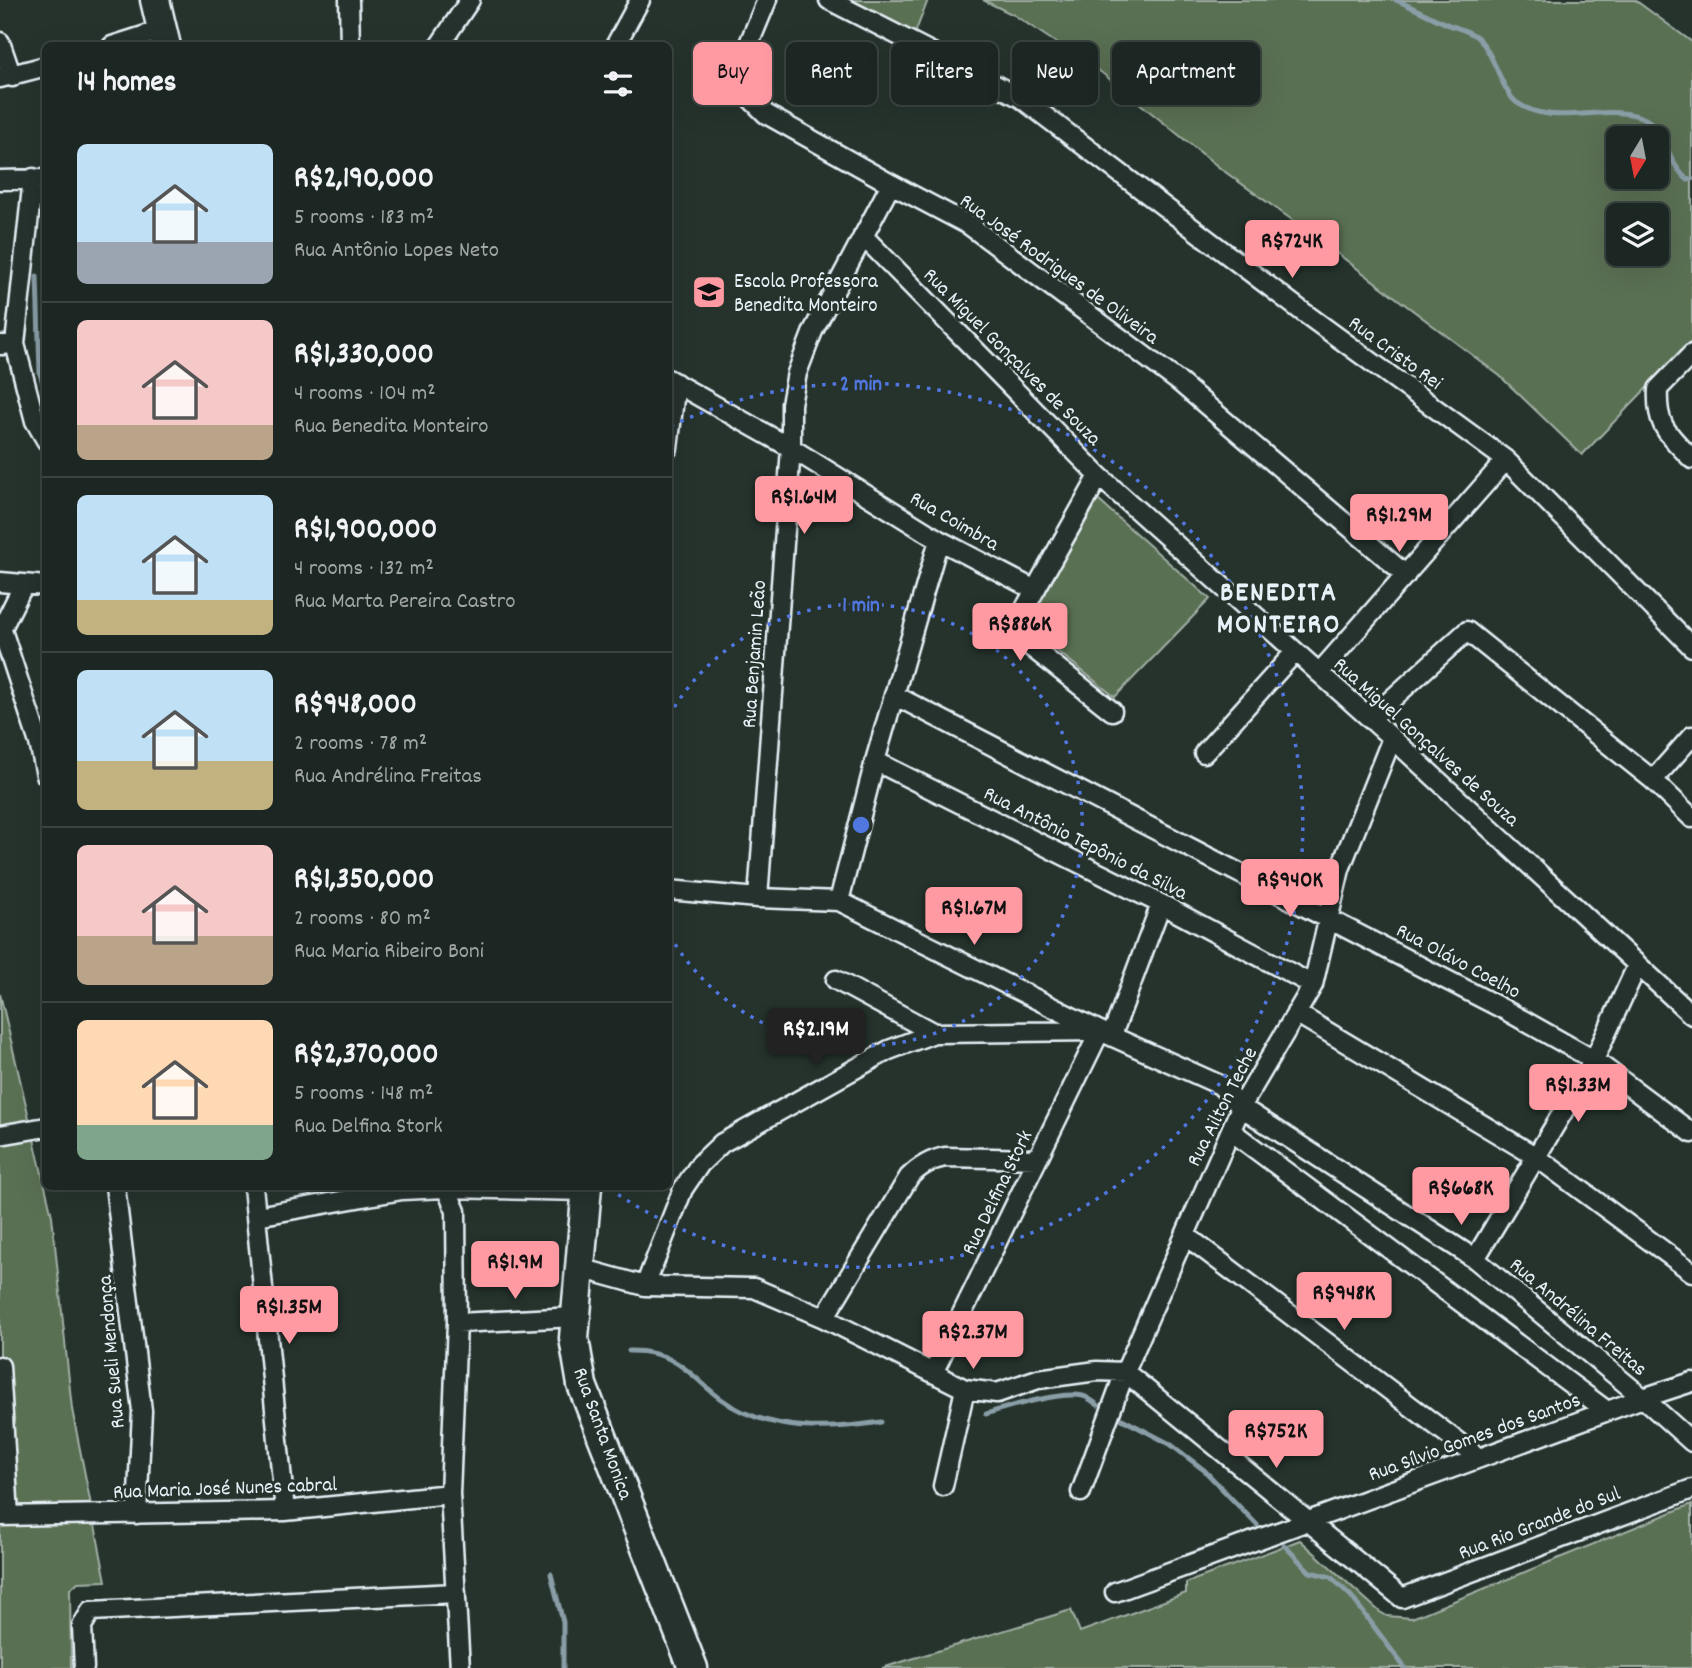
<!DOCTYPE html>
<html lang="en">
<head>
<meta charset="utf-8">
<style>
  :root { --surface:#1c2622; --page:#29322f; --text:#f1f3f6; --muted:#a0a5a5; --line:#3a4340; --accent:#ff9aa2 }
  body { margin:0; font-family:Dekko,sans-serif; background:var(--page); color:var(--text); height:100vh; display:flex; flex-direction:column; font-size:26px; white-space:nowrap }
  * { box-sizing:border-box; margin:0 }
  p { font-size:23px; color:var(--muted) }
  .icon { flex:none; width:38px; height:38px; fill:none; stroke:currentColor; stroke-width:2; stroke-linecap:round; stroke-linejoin:round }
  .map { position:relative; flex:1; overflow:hidden }
  .panel { position:absolute; left:42px; top:42px; width:630px; height:1148px; display:flex; flex-direction:column; background:var(--surface); border-radius:10px; box-shadow:0 7px 28px #0002,0 0 0 2px var(--line) }
  .panel>* { flex:none }
  .guide { position:absolute; left:693px; top:42px; width:665px; height:63px; display:flex; gap:14px }
  .needle { width:46px; rotate:190deg }
  .controls { position:absolute; left:1606px; top:126px; display:grid; gap:14px }
  .controls a { display:grid; place-items:center; width:63px; height:63px; border-radius:10px; background:var(--surface); box-shadow:0 7px 28px #0002,0 0 0 2px var(--line); font-size:35px }
  .price { position:absolute; translate:-50% -60px; padding:0 16px; border-radius:7px; background:var(--accent); color:#111; font-size:23px; line-height:46px; filter:drop-shadow(0 2px 4px #0008) }
  .price::after { content:''; position:absolute; left:50%; top:42px; width:21px; height:16px; margin-left:-10px; background:inherit; clip-path:polygon(0 0,100% 0,50% 100%) }
  .price.on { background:#222; color:#fff }
  ul { padding:0; list-style:none }
  li { display:flex; align-items:center; gap:21px; height:175px; padding:0 35px }
  li+li { border-top:2px solid var(--line) }
  li span { display:grid; place-items:center; flex:none; width:196px; height:140px; border-radius:10px; color:#555 }
  li>.icon { margin-inline-start:auto }
  span .icon { width:84px; height:84px; fill:#fffc; stroke-width:1 }
  li b { font-size:30px }
  h2 { display:flex; justify-content:space-between; align-items:center; height:84px; padding:0 35px; font-size:30px }
  .pill { padding:0 24px; border-radius:10px; background:var(--surface); box-shadow:0 7px 28px #0002,0 0 0 2px var(--line); font-size:24px; line-height:63px }
  .pill.on { background:var(--accent); color:#111 }
  .map>svg:first-child { display:block }
  .green { fill:#5a6f53; stroke:#a1b0a6; stroke-width:2; fill-rule:evenodd }
  .lines { fill:none; stroke-linecap:round; stroke-linejoin:round }
  .stream { stroke:#8a9ea7; stroke-width:5 }
  .minor-casing { stroke:#e8f1f8; stroke-width:23 }
  .primary-casing { stroke:#e8f1f8; stroke-width:33 }
  .minor { stroke:#26332d; stroke-width:18 }
  .primary { stroke:#26332d; stroke-width:28 }
  .ring { fill:none; stroke:#5077e0; stroke-width:3.5; stroke-dasharray:3.5 7 }
  .labels { text-anchor:middle; stroke-width:6; stroke-linejoin:round; paint-order:stroke }
  .street-label { font-size:21px; fill:#e8f1f8; stroke:#26332d }
  .poi-label { font-size:21px; fill:#e8f1f8; stroke:#26332d; text-anchor:start }
  .district-label { font-size:28px; font-weight:bold; letter-spacing:2px; fill:#e8f1f8; stroke:#26332d }
  .centre { fill:#5077e0; stroke:#26332d; stroke-width:3.5 }
  .ring-label { font-size:21px; text-anchor:middle; font-weight:bold; fill:#5077e0; stroke:#26332d; stroke-width:6; stroke-linejoin:round; paint-order:stroke }
</style>
</head>
<body>
<div class="map">
<svg width="1692" height="1668" viewBox="0 0 1692 1668">
  <rect width="100%" height="100%" fill="#26332d"/>
  <filter id="ink" filterUnits="userSpaceOnUse"><feTurbulence type="fractalNoise" baseFrequency=".0143" numOctaves="2"/><feDisplacementMap in="SourceGraphic" scale="14" xChannelSelector="R" yChannelSelector="G"/><feConvolveMatrix kernelMatrix="1 2 1 2 8 2 1 2 1" color-interpolation-filters="sRGB"/></filter>
  <g filter="url(#ink)">
    <!-- green -->
    <path class="green" d="M852 0H928L915 33Z
      M983 0H1635L1692 42V341L1582 455 1500 376 1302 227 1221 169 1102 73 1014 15ZM1657 138V177H1619V138ZM1657 215V254H1619V215Z
      M1098 500 1210 599 1115 697 1026 626Z
      M0 994 52 1216 72 1409 106 1581 78 1582 70 1589 71 1668H0Z
      M1692 1504V1668H882L1071 1610 1080 1632 1186 1593V1583L1300 1540 1380 1612 1387 1616 1412 1618Z"/>
    <g class="lines">
      <!-- stream -->
      <path class="stream" d="M1396 0C1414 8 1431 17 1449 25 1458 28 1472 32 1478 38 1494 53 1502 91 1516 102 1553 129 1601 103 1641 117 1667 126 1665 162 1688 180L1692 179
        M37 276 40 374 46 392
        M629 1351C689 1350 696 1391 743 1412 787 1432 834 1429 881 1422
        M986 1414C1006 1407 1063 1391 1083 1396 1088 1397 1093 1402 1098 1405
        M1122 1419 1170 1444 1204 1470 1257 1525
        M1284 1545 1310 1572 1331 1577 1351 1596 1405 1668
        M551 1574 563 1622V1668"/>
      <!-- minor casing -->
      <g class="minor-casing">
        <path id="minor" d="M349 0 350 46
          M767 0 736 75 741 89 766 114 891 184 969 225 1178 381 1406 575
          M829 0 1021 98 1303 312 1506 460 1692 647
          M0 42 12 77
          M112 46 162 30
          M439 46 470 0
          M615 46 640 0
          M0 78 46 66
          M0 180 46 179
          M863 236 1099 476 1392 738 1692 1015
          M15 344 35 421 46 440
          M0 345 15 344 33 178
          M1692 354 1658 389C1656 426 1667 433 1692 459
          M668 379 791 448 939 540 1035 590 1099 476
          M668 448 676 383
          M0 582 46 586
          M1035 590 1012 632 1112 711
          M2 630 39 743 46 775
          M0 632 23 586
          M1319 673 1506 460
          M894 695 1505 1010 1594 1060 1692 1133
          M1370 719 1467 631 1653 780 1692 818
          M1204 753 1295 652
          M875 761 1161 904 1313 985
          M1653 780 1692 736
          M668 890 758 898 839 901 1100 1031 1220 1085 1241 1107 1475 1259 1643 1398 1692 1442
          M758 898 791 448V404L797 373 813 331 891 184
          M839 901 875 761 939 540
          M836 980 934 1033
          M1296 1013 1535 1156 1692 1272
          M1112 1035 1161 904
          M1231 1131 1607 1411
          M0 1135 46 1127
          M115 1186 142 1411 137 1514
          M253 1186 285 1511
          M445 1186 456 1211 457 1323 450 1494 460 1668
          M257 1216 402 1190 445 1188 587 1191
          M1185 1235 1479 1458
          M1475 1259 1594 1060 1637 966
          M580 1268 645 1286 754 1288 824 1318 965 1389 997 1393 1038 1379 1097 1371 1125 1372 1402 1598 1692 1489
          M645 1286 683 1189 700 1164 722 1143 889 1050 934 1033 1100 1031 933 1373
          M824 1318 909 1177C920 1166 930 1160 945 1157L1037 1159
          M457 1323 576 1317
          M0 1366 9 1516
          M943 1486 965 1389
          M1081 1492 1125 1372 1241 1107 1313 985 1340 869 1392 738
          M0 1516 285 1511 450 1494
          M1115 1592 1643 1398 1692 1382
          M84 1668 82 1626 91 1611 456 1593"/>
      </g>
      <!-- primary casing -->
      <g class="primary-casing">
        <path id="primary" d="M155 0 166 46
          M587 1186 574 1338 582 1385 693 1668"/>
      </g>
      <!-- minor -->
      <use href="#minor" class="minor"/>
      <!-- primary -->
      <use href="#primary" class="primary"/>
    </g>
  </g>
  <!-- distance rings -->
  <g class="ring">
    <path d="M669 716A221 221 0 1 1 669 934"/>
    <path d="M671 426A442 442 0 1 1 607 1187"/>
  </g>
  <!-- icons -->
  <defs>
    <g id="school-square" transform="scale(1.75)"><rect x="-9" y="-9" width="18" height="18" rx="4" fill="#ff9aa2" stroke="#26332d"/><path d="M0-5L7-2L0 1L-7-2ZM-4 1L0 2.5L4 1V4Q0 6-4 4Z" fill="#111"/></g>
  </defs>
  <g fill-rule="evenodd">
    <use href="#school-square" x="709" y="292"/>
  </g>
  <g class="labels">
    <!-- street labels -->
    <g class="street-label">
      <text transform="translate(1060 268) rotate(36)" y="7">Rua José Rodrigues de Oliveira</text>
      <text transform="translate(1396 352) rotate(36)" y="7">Rua Cristo Rei</text>
      <text transform="translate(1013 356) rotate(45)" y="7">Rua Miguel Gonçalves de Souza</text>
      <text transform="translate(955 520) rotate(30)" y="7">Rua Coimbra</text>
      <text transform="translate(753 654) rotate(-86)" y="7">Rua Benjamin Leão</text>
      <text transform="translate(1427 741) rotate(42)" y="7">Rua Miguel Gonçalves de Souza</text>
      <text transform="translate(1086 842) rotate(27)" y="7">Rua Antônio Tepônio da Silva</text>
      <text transform="translate(1459 960) rotate(28)" y="7">Rua Olávo Coelho</text>
      <text transform="translate(1221 1106) rotate(-63)" y="7">Rua Ailton Teche</text>
      <text transform="translate(996 1192) rotate(-64)" y="7">Rua Delfina Stork</text>
      <text transform="translate(1579 1316) rotate(40)" y="7">Rua Andrélina Freitas</text>
      <text transform="translate(110 1352) rotate(-95)" y="7">Rua Sueli Mendonça</text>
      <text transform="translate(604 1433) rotate(70)" y="7">Rua Santa Monica</text>
      <text transform="translate(1474 1436) rotate(-20)" y="7">Rua Sílvio Gomes dos Santos</text>
      <text transform="translate(225 1487) rotate(-2)" y="7">Rua Maria José Nunes cabral</text>
      <text transform="translate(1539 1522) rotate(-21)" y="7">Rua Rio Grande do Sul</text>
    </g>
    <!-- poi labels -->
    <g class="poi-label">
      <text x="734" y="287">Escola Professora<tspan x="734" dy="24">Benedita Monteiro</tspan></text>
    </g>
    <!-- district labels -->
    <g class="district-label">
      <text x="1279" y="600">BENEDITA<tspan x="1279" dy="32">MONTEIRO</tspan></text>
    </g>
  </g>
  <circle cx="861" cy="825" r="10" class="centre"/>
  <g class="ring-label">
    <text x="861" y="390">2 min</text>
    <text x="861" y="611">1 min</text>
  </g>
</svg>
<div class="controls">
<a><svg class="needle" viewBox="-14 -14 28 28"><path d="M0-13l5 13h-10z" fill="#e53935"/><path d="M0 13l5-13h-10z" fill="#a0a5a5"/></svg></a>
<a><svg class="icon" aria-label="layers" viewBox="0 0 24 24"><path d="M12 4l9 5-9 5-9-5zM3 14l9 5 9-5"/></svg></a>
</div>
<b class="price" style="left:1292px;top:280px">R$724K</b>
<b class="price" style="left:804px;top:536px">R$1.64M</b>
<b class="price" style="left:1399px;top:554px">R$1.29M</b>
<b class="price" style="left:1020px;top:663px">R$886K</b>
<b class="price" style="left:1290px;top:919px">R$940K</b>
<b class="price" style="left:974px;top:947px">R$1.67M</b>
<b class="price on" style="left:816px;top:1068px">R$2.19M</b>
<b class="price" style="left:1578px;top:1124px">R$1.33M</b>
<b class="price" style="left:1461px;top:1227px">R$668K</b>
<b class="price" style="left:515px;top:1301px">R$1.9M</b>
<b class="price" style="left:1344px;top:1332px">R$948K</b>
<b class="price" style="left:289px;top:1346px">R$1.35M</b>
<b class="price" style="left:973px;top:1371px">R$2.37M</b>
<b class="price" style="left:1276px;top:1470px">R$752K</b>
<div class="guide">
<a class="pill on">Buy</a>
<a class="pill">Rent</a>
<a class="pill">Filters</a>
<a class="pill">New</a>
<a class="pill">Apartment</a>
</div>
<section class="panel">
<h2>14 homes<svg class="icon" aria-label="filters" viewBox="0 0 24 24"><path d="M4 7h16M4 17h16"/><circle cx="9" cy="7" r="2"/><circle cx="15" cy="17" r="2"/></svg></h2>
<ul>
<li><span style="background:linear-gradient(#bfe0f5 70%,#9aa5b1 0)"><svg class="icon" aria-label="home" viewBox="0 0 24 24"><path d="M3 11l9-7 9 7M6 9v11h12V9"/></svg></span><div><b>R$2,190,000</b><p>5 rooms · 183 m²</p><p>Rua Antônio Lopes Neto</p></div></li>
<li><span style="background:linear-gradient(#f6c9c9 75%,#b9a48a 0)"><svg class="icon" aria-label="home" viewBox="0 0 24 24"><path d="M3 11l9-7 9 7M6 9v11h12V9"/></svg></span><div><b>R$1,330,000</b><p>4 rooms · 104 m²</p><p>Rua Benedita Monteiro</p></div></li>
<li><span style="background:linear-gradient(#bfe0f5 75%,#c2b280 0)"><svg class="icon" aria-label="home" viewBox="0 0 24 24"><path d="M3 11l9-7 9 7M6 9v11h12V9"/></svg></span><div><b>R$1,900,000</b><p>4 rooms · 132 m²</p><p>Rua Marta Pereira Castro</p></div></li>
<li><span style="background:linear-gradient(#bfe0f5 65%,#c2b280 0)"><svg class="icon" aria-label="home" viewBox="0 0 24 24"><path d="M3 11l9-7 9 7M6 9v11h12V9"/></svg></span><div><b>R$948,000</b><p>2 rooms · 78 m²</p><p>Rua Andrélina Freitas</p></div></li>
<li><span style="background:linear-gradient(#f6c9c9 65%,#b9a48a 0)"><svg class="icon" aria-label="home" viewBox="0 0 24 24"><path d="M3 11l9-7 9 7M6 9v11h12V9"/></svg></span><div><b>R$1,350,000</b><p>2 rooms · 80 m²</p><p>Rua Maria Ribeiro Boni</p></div></li>
<li><span style="background:linear-gradient(#ffd9b3 75%,#7fa58c 0)"><svg class="icon" aria-label="home" viewBox="0 0 24 24"><path d="M3 11l9-7 9 7M6 9v11h12V9"/></svg></span><div><b>R$2,370,000</b><p>5 rooms · 148 m²</p><p>Rua Delfina Stork</p></div></li>
</ul>
</section>
</div>
</body>
</html>
